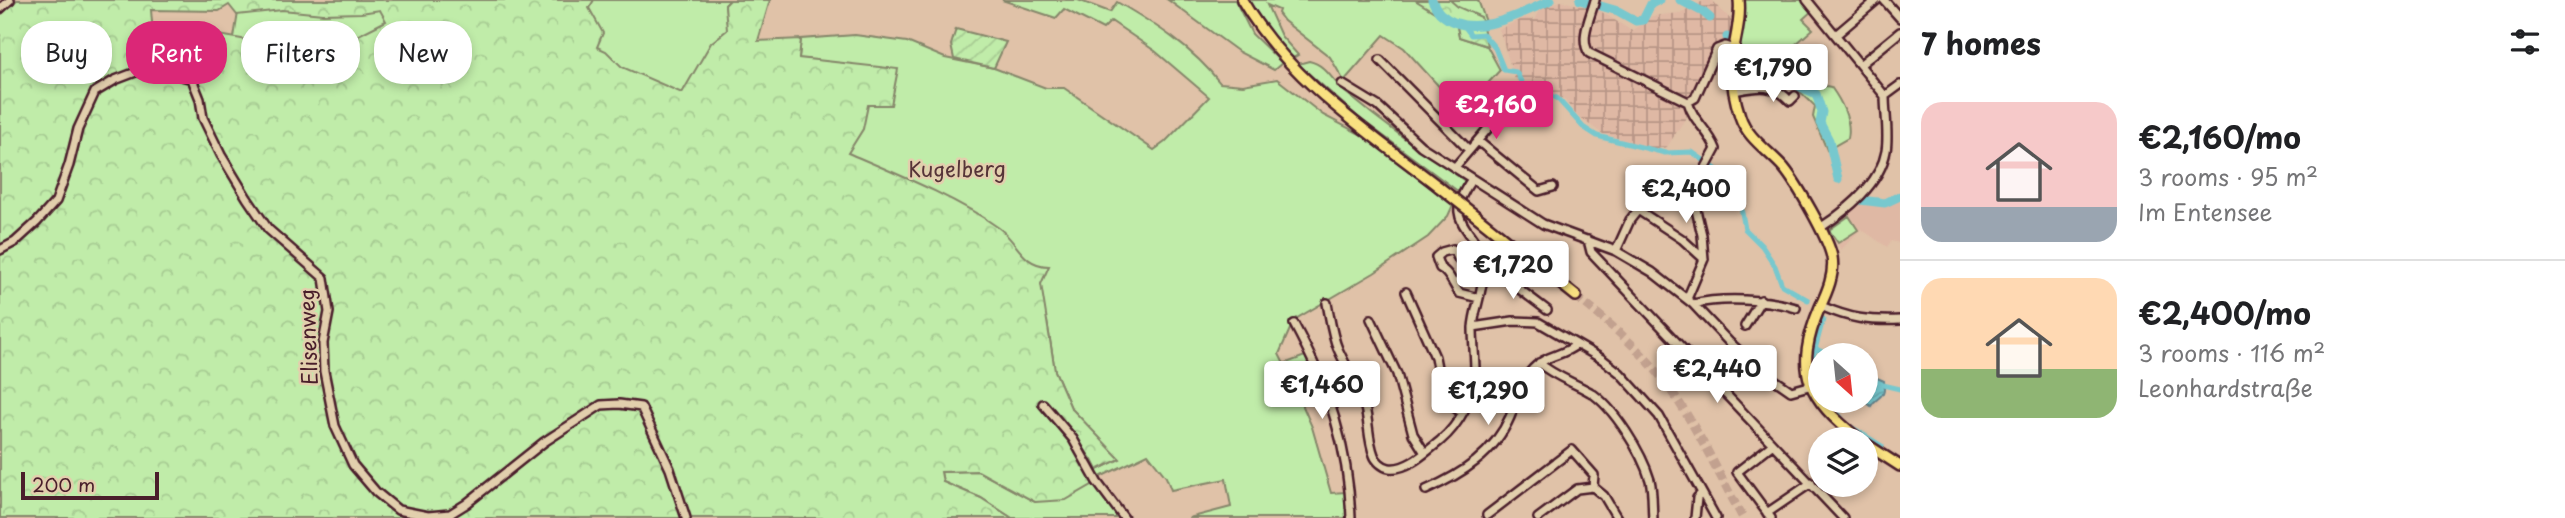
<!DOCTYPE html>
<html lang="en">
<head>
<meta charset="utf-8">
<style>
  :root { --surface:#fff; --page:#f6f6f6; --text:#202124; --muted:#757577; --line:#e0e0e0; --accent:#db2777 }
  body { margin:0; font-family:"Playpen Sans",sans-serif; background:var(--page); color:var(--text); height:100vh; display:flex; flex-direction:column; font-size:26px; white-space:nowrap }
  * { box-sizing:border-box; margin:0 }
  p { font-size:23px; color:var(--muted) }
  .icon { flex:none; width:38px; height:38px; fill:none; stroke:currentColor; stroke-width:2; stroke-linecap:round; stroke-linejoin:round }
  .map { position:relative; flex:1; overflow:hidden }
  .drawer { display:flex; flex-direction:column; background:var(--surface); width:665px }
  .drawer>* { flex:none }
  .top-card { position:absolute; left:21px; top:21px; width:665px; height:63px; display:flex; gap:14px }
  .needle { width:46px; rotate:153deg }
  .fabs { position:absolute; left:1808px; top:343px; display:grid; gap:14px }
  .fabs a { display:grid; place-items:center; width:70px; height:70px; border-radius:50%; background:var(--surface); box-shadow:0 4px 10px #0003; font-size:35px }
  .scale { position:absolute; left:21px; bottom:18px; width:138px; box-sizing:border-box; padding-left:7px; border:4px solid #4a1f2b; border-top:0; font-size:19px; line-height:24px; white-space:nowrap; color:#4a1f2b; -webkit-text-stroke:5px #e2cfad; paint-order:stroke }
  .price { position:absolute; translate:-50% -60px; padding:0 16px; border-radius:7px; background:#fff; color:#222; font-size:23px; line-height:46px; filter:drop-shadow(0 2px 4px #0008) }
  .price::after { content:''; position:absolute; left:50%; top:42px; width:21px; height:16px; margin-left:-10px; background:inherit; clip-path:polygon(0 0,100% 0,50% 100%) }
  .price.selected { background:var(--accent); color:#fff }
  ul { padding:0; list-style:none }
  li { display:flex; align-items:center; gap:21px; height:175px; padding:0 21px }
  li+li { border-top:2px solid var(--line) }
  li span { display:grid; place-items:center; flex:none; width:196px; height:140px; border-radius:21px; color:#555 }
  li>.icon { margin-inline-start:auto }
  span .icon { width:84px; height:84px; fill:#fffc; stroke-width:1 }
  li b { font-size:30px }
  h2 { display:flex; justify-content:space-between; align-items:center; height:84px; padding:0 21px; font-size:30px }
  .pill { padding:0 24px; border-radius:28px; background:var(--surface); box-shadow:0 4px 10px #0003; font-size:24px; line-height:63px }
  .pill.selected { background:var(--accent); color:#fff }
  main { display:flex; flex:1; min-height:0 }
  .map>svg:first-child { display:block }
  .built { fill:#dfb8a4 }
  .industrial { fill:url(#industrial-grid) }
  .green { fill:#c0eca9; stroke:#85866a; stroke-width:2 }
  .forest { fill:url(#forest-crowns); stroke:#85866a; stroke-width:2; fill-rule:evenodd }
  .garden { fill:url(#garden-furrows); stroke:#85866a; stroke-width:2 }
  .water { fill:url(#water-waves); stroke:#65848d; stroke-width:2 }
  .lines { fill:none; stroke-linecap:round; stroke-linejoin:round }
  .canal { stroke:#77c8ce; stroke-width:5 }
  .river { stroke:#77c8ce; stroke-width:9 }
  .major-tunnel { stroke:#c2a18f; stroke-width:9; stroke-dasharray:9 4.5; stroke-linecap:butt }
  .minor-casing { stroke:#4a1f2b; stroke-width:12 }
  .major-casing { stroke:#4a1f2b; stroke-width:14 }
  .minor { stroke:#e2cfad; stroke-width:7 }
  .major { stroke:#f9e181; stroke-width:9 }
  .major-bridge-casing { stroke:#4a1f2b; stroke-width:14; stroke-linecap:butt }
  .major-bridge { stroke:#f9e181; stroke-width:9 }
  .labels { text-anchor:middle; stroke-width:5; stroke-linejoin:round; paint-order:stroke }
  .park-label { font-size:21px; fill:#563438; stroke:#e2cfad }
  .street-label { font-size:21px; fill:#4a1f2b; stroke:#e2cfad }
</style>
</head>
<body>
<main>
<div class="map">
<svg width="1900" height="518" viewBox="0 0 1900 518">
  <defs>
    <pattern id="industrial-grid" width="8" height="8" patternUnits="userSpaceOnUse" patternTransform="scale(1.75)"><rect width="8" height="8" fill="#dfb8a4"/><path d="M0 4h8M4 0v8" fill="none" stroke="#b79586"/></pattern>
    <pattern id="forest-crowns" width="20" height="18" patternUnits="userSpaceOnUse" patternTransform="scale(1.75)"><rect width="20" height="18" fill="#c0eca9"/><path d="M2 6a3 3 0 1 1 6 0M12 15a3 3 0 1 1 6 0" fill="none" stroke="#a6ca92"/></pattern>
    <pattern id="garden-furrows" width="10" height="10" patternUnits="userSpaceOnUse" patternTransform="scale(1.75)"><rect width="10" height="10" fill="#c0eca9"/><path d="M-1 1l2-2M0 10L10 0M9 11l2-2" fill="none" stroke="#a6ca92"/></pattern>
    <pattern id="water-waves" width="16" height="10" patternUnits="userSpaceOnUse" patternTransform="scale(1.75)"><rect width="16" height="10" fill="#77c8ce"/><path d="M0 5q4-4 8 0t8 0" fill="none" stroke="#68abb1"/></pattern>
  </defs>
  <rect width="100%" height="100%" fill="#e0c2a8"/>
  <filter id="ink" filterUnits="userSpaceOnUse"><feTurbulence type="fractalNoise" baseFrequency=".0143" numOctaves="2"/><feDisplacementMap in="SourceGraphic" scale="14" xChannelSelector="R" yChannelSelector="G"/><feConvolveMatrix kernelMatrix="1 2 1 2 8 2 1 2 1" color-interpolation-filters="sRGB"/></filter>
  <g filter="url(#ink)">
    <!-- built -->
    <path class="built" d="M1900 196V243L1891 241 1887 247 1861 229 1841 250 1827 229 1866 201 1885 203Z"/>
    <!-- industrial -->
    <path class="industrial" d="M1705 0H1712L1734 23 1736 28 1709 82 1667 147 1657 149 1603 134 1577 116 1564 99 1515 80 1499 29 1525 18 1535 20 1541 8 1561 1 1597 9 1632 31 1652 16 1680 13Z"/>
    <!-- green -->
    <path class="green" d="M240 0H497L323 142 229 69Z
      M568 0H730L725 5 728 30 717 39 799 57 801 39 855 35 907 42 945 58 994 68 1046 88H1064L1154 150 1165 142 1209 97 1155 51 1111 21 1103 29 1064 9 1056 18 1002 0H1078L1110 12 1117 2C1155 24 1193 48 1220 83L1243 85 1277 79 1323 115 1362 135 1453 205 1448 216 1428 237 1374 273 1294 320 1279 354 1284 364 1305 356 1319 385 1299 397 1312 427 1331 493 1346 492 1349 518H1189L1231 507 1226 479 1171 490 1166 477 1148 454 1096 479 1097 470 1119 459 1071 408 1055 371 1047 321 606 67Z
      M1168 0H1235L1252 34 1282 63 1274 70 1239 52Z
      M1246 0H1478L1486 22 1461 14 1457 26 1459 37 1487 46 1500 70 1481 91 1473 86 1455 104 1404 48 1384 35 1344 81 1330 57 1284 21 1278 13 1279 10 1267 5 1281 36 1298 55 1291 59 1266 32Z
      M1744 0H1805L1813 10 1803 19 1813 29 1788 51 1786 58C1800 72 1810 84 1831 87 1841 101 1852 120 1848 138L1827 150 1813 117 1815 106 1789 81 1781 76 1742 70C1737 48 1744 23 1744 0Z
      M1309 61C1327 65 1332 81 1345 92 1384 124 1423 153 1465 181L1459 192 1358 117 1298 64Z
      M1849 216 1858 230 1838 243 1829 230Z
      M978 471 1035 502 1096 482 1116 508V518H1012L981 498 943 482 941 472Z"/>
    <!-- forest -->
    <path class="forest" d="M17 0H594L589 8 603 33 597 47 606 51 622 67 682 93 711 43 727 30 725 5 730 0H770L758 41 801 39 799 58 898 69 891 105H868L863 129 848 153C897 174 957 198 999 228 1017 241 1022 266 1049 266L1041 284 1055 371 1071 408 1120 459 1097 470 1092 460 1076 437 1097 482 1066 500 1035 502 978 471 941 472 943 482 981 498 1012 518H0V14ZM229 5 237 15 282 10 323 14 361 13 380 10 386 21 341 44H269L208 33 153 34 151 10 219 11Z
      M1415 0H1450L1458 7 1481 17 1487 46 1459 37 1457 26Z"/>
    <!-- garden -->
    <path class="garden" d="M956 29 1006 42 994 68 954 59 951 45Z"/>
    <!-- water -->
    <path class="water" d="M1868 374 1884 381C1886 400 1876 396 1871 406L1864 401 1866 375Z"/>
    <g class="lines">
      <!-- canal -->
      <path class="canal" d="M1465 27 1471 35 1483 34 1495 48 1504 70 1516 72 1524 87 1557 98 1583 127 1597 136 1665 153 1692 152 1716 169 1738 191 1745 229 1762 246 1775 266 1782 285 1808 300
        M1814 346 1818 350 1831 355
        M1814 353 1823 319
        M1814 356V369L1820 387
        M1866 381 1900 389
        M1829 401 1845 423 1882 446"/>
      <!-- river -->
      <path class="river" d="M1432 0C1434 4 1437 11 1441 14 1470 41 1521 14 1551 0
        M1580 0 1618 11 1636 21 1643 20 1651 4 1659 0
        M1680 0 1703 12 1710 18
        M1727 37 1740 53 1748 69H1776L1798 86 1816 94 1822 112 1820 123 1829 140 1838 179
        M1860 200 1885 203 1900 196"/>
      <!-- major-tunnel -->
      <path class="major-tunnel" d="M1576 296C1607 322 1641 349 1665 382 1696 424 1718 473 1743 518"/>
      <!-- minor casing -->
      <g class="minor-casing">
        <path id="minor" d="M1595 0C1591 16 1579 38 1589 53L1688 102 1695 98 1717 49 1725 46 1734 49
          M1807 0 1885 96
          M1884 0 1900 18
          M0 9 10 0
          M1837 34 1877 0
          M1380 60 1469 150
          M1861 64 1900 32
          M1342 84 1378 106 1421 146 1543 224 1616 251 1652 272 1693 304 1729 342 1762 371 1791 391 1809 386
          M1734 91C1756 87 1773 82 1790 101L1795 96
          M1478 141 1539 191 1553 187
          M1455 167 1515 97
          M1820 228C1846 211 1880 185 1886 151 1889 134 1885 113 1885 96L1900 85
          M1588 240 1591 252 1843 518
          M0 250 15 242 37 222 56 201 69 165 78 129 95 92 115 80 136 72 149 70 164 71 192 79 200 99 203 118 221 155 247 198 268 229 324 278 329 312 323 343 324 371 335 426 353 465 376 492 398 510 428 516 450 514 466 504 544 442 601 405 619 404 641 407 670 469 686 518
          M1616 251 1630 220 1638 210 1682 239 1704 259
          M1483 270H1494L1547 310
          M1454 284 1465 278 1467 274 1453 249 1442 252 1436 257 1440 268C1449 272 1453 284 1459 293L1479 298
          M1406 292 1435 357 1443 399 1462 413
          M1687 299 1704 259 1702 235 1693 197 1696 186 1716 149C1709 130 1694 123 1688 102
          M1327 303C1330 318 1332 335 1338 349 1347 369 1359 386 1365 408 1369 423 1368 440 1374 455 1376 461 1383 467 1389 468 1407 471 1427 451 1440 441 1459 425 1475 396 1475 371 1475 357 1473 342 1473 328 1474 309 1484 290 1483 270 1483 227 1437 227 1472 179
          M1693 304C1722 297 1768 299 1796 308
          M1821 306C1851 319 1867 321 1900 320
          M1371 319 1397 374 1413 434 1425 453
          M1294 324C1329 389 1348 444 1351 518
          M1745 326 1761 300
          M1473 327 1513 321 1538 322 1602 359 1620 373 1659 416 1716 518
          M1539 363C1554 376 1573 382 1590 392 1614 407 1642 453 1650 480 1653 492 1652 506 1653 518
          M1327 396 1356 383
          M1043 404 1073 439 1097 482 1124 518
          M1426 490C1462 474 1494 454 1510 417 1516 403 1520 384 1530 372 1545 354 1561 357 1576 345
          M1767 513 1811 483
          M1487 515 1572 450 1594 475 1593 487 1604 496 1617 518
          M1538 518 1577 489 1593 487
          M1695 518 1697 498 1702 493
          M1771 518 1737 472 1773 444"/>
      </g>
      <!-- major casing -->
      <g class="major-casing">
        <path id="major" d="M1242 0C1288 79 1368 132 1439 187
          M1739 0C1741 18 1736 35 1733 53 1730 74 1733 95 1740 116 1747 138 1769 151 1784 168 1797 184 1828 237 1832 257 1835 274 1827 292 1820 307 1793 371 1807 398 1859 439
          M1476 216 1576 296
          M1866 444 1900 466"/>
      </g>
      <!-- minor -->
      <use href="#minor" class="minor"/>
      <!-- major -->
      <use href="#major" class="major"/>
      <!-- major-bridge casing -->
      <g class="major-bridge-casing">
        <path id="major-bridge" d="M1439 187 1476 216"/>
      </g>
      <!-- major-bridge -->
      <use href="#major-bridge" class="major-bridge"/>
    </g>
  </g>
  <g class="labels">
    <!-- park labels -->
    <g class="park-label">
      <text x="957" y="177">Kugelberg</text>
    </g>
    <!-- street labels -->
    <g class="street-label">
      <text transform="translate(309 337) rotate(-92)" y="7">Elisenweg</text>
    </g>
  </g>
</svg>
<div class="fabs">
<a><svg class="needle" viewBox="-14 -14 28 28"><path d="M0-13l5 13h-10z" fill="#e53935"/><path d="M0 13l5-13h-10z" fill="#757577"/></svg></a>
<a><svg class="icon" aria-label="layers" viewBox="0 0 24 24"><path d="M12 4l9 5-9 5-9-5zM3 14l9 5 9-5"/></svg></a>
</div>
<div class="scale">200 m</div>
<b class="price" style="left:1773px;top:104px">€1,790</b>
<b class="price selected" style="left:1496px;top:141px">€2,160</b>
<b class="price" style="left:1686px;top:225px">€2,400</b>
<b class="price" style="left:1513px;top:301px">€1,720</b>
<b class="price" style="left:1717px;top:405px">€2,440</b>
<b class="price" style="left:1322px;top:421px">€1,460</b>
<b class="price" style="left:1488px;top:427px">€1,290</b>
<div class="top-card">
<a class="pill">Buy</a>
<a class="pill selected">Rent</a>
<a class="pill">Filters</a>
<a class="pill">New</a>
</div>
</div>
<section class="drawer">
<h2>7 homes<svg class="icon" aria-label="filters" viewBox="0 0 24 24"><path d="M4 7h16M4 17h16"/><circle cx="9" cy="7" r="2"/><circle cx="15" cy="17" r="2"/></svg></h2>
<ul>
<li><span style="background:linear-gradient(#f6c9c9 75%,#9aa5b1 0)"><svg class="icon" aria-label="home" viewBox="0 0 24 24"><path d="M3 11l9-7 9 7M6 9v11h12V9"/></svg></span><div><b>€2,160/mo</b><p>3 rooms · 95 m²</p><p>Im Entensee</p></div></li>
<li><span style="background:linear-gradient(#ffd9b3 65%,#8fb573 0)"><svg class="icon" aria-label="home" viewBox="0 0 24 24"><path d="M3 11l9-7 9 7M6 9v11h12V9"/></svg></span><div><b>€2,400/mo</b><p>3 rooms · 116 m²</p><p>Leonhardstraße</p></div></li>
</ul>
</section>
</main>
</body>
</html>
